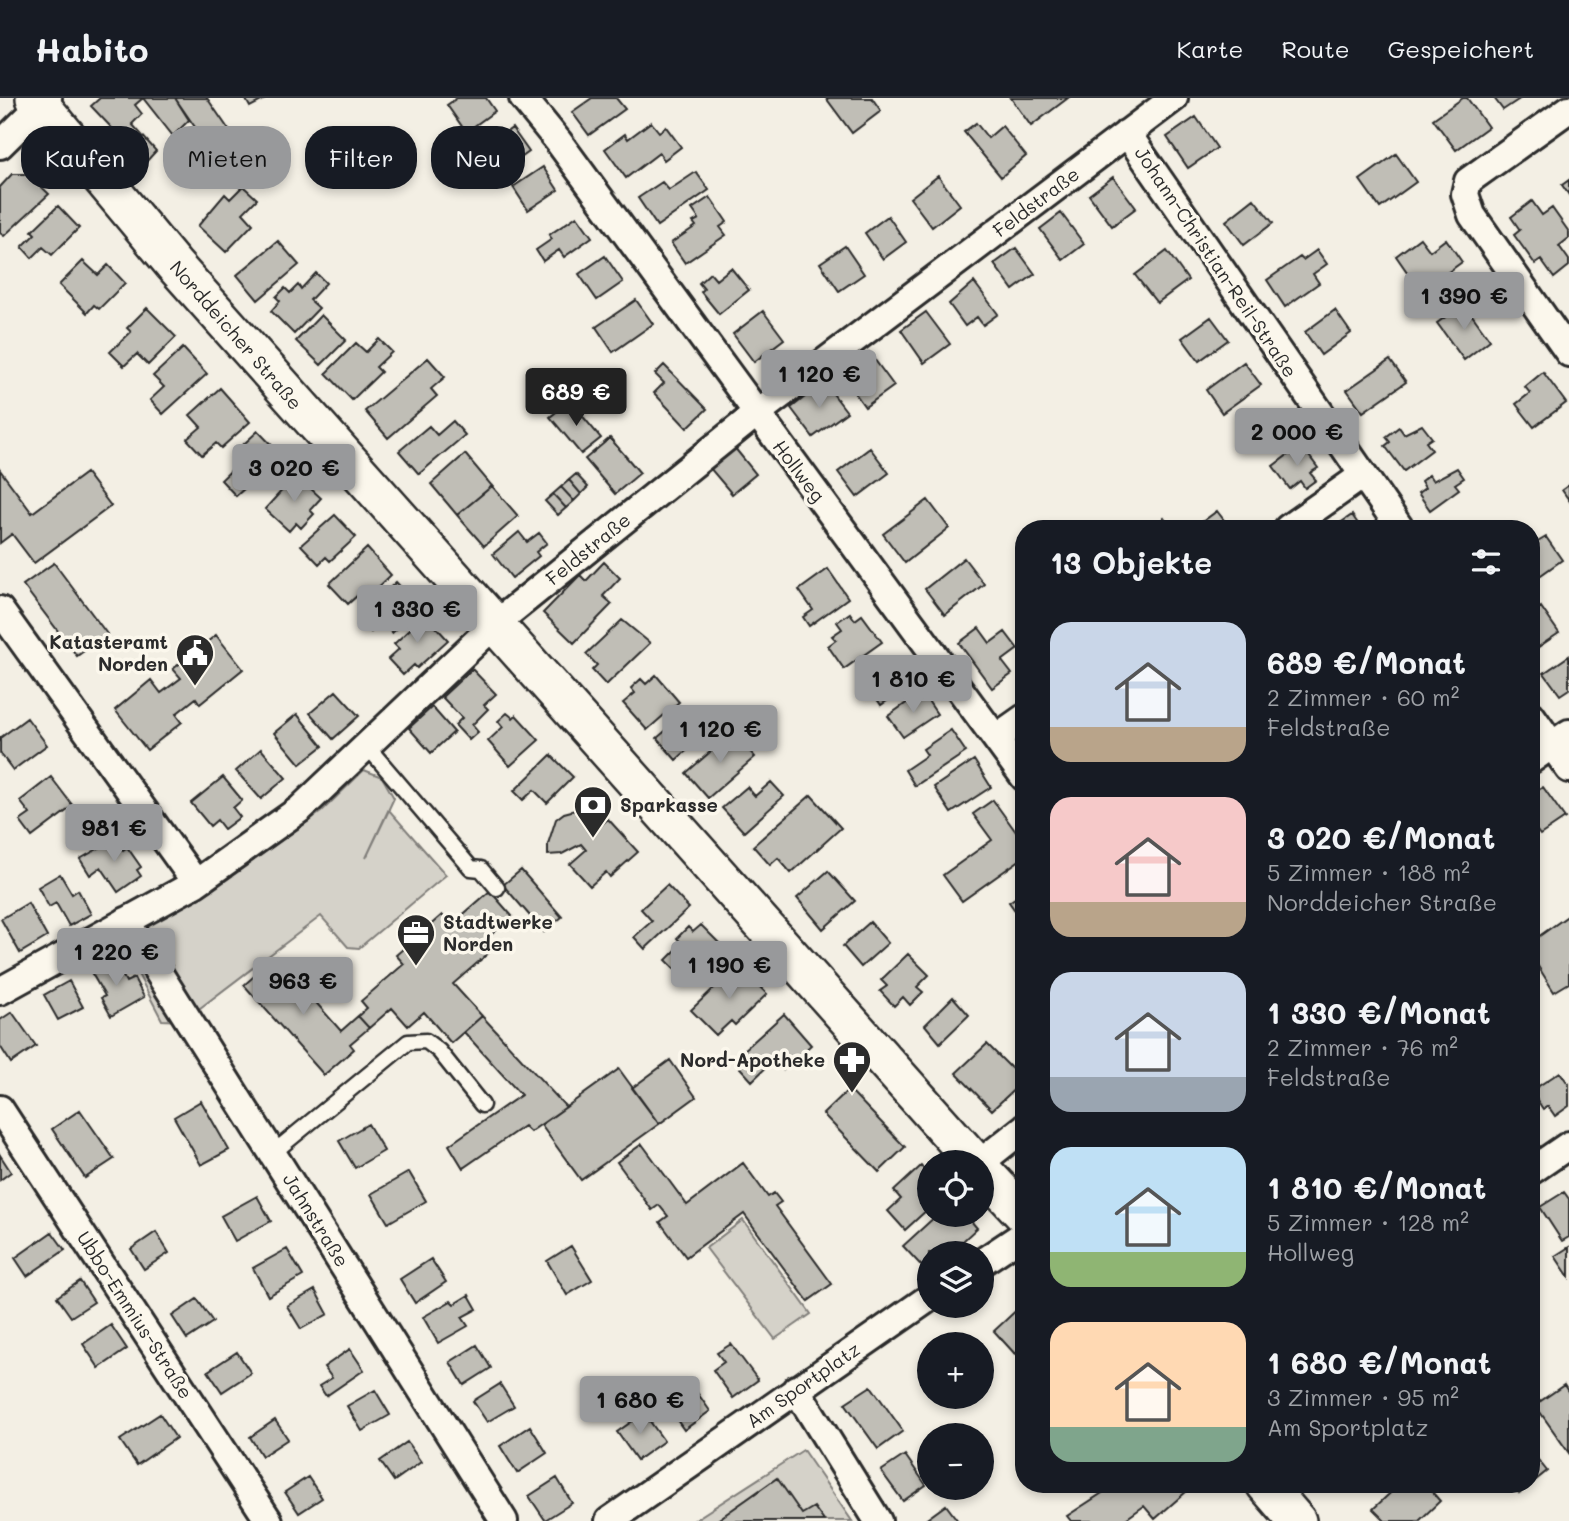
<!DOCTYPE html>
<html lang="de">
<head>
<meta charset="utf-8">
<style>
  :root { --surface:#171b24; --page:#20242c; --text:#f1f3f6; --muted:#9ea1a6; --line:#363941; --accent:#98999b }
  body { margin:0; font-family:Mali,sans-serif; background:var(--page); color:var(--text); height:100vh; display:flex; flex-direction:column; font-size:26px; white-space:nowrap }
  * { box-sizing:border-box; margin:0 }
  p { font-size:23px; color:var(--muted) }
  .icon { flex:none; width:38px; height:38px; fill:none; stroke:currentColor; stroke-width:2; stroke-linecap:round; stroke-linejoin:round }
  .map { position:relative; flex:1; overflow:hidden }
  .details { position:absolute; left:1015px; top:422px; width:525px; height:973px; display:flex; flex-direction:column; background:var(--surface); border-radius:28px; box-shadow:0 4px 10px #0003 }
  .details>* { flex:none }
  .banner { position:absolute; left:21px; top:28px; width:665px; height:63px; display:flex; gap:14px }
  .buttons { position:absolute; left:917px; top:1052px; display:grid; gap:14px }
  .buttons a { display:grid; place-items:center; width:77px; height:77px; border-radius:50%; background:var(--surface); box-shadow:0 4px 10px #0003; font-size:35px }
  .price { position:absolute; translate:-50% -60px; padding:0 16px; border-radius:7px; background:var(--accent); color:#111; font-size:23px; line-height:46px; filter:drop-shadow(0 2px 4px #0008) }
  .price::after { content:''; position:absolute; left:50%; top:42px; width:21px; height:16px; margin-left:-10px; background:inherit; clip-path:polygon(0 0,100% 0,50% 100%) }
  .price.on { background:#222; color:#fff }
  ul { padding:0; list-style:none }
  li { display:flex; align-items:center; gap:21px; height:175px; padding:0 35px }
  li span { display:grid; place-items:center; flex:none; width:196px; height:140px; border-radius:21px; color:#555 }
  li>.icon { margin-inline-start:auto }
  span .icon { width:84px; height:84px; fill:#fffc; stroke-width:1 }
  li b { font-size:30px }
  h2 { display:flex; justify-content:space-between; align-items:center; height:84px; padding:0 35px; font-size:30px }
  .tag { padding:0 24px; border-radius:28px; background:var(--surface); box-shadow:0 4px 10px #0003; font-size:24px; line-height:63px }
  .tag.on { background:var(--accent); color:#111 }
  header { display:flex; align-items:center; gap:42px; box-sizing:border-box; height:98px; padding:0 35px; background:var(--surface); border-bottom:2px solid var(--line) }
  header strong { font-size:33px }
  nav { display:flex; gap:38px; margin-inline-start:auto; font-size:24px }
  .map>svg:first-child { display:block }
  .green { fill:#d5d2c9; stroke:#807e7a; stroke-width:2 }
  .building { fill:#c0beb6; stroke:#2b2b2b; stroke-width:2 }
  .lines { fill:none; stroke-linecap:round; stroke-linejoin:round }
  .service-casing { stroke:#2b2b2b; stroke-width:19 }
  .minor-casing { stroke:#2b2b2b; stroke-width:32 }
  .secondary-casing { stroke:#2b2b2b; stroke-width:42 }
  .service { stroke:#fbf7ec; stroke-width:14 }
  .minor { stroke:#fbf7ec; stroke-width:26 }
  .secondary { stroke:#fbf7ec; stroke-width:37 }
  .labels { text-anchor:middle; stroke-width:7; stroke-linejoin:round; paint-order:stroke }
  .street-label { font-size:19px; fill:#2b2b2b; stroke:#fbf7ec }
  .poi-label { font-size:19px; font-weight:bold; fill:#2b2b2b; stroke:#fbf7ec; text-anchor:end }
</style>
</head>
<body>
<header>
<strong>Habito</strong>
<nav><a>Karte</a><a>Route</a><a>Gespeichert</a></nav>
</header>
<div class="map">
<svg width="1569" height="1423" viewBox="0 0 1569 1423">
  <rect width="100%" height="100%" fill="#f3efe4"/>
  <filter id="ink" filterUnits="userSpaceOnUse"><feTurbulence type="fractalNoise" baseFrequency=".0143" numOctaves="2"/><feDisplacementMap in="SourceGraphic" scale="14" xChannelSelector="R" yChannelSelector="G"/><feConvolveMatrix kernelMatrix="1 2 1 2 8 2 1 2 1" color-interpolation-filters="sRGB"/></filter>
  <g filter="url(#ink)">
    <!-- green -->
    <path class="green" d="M364 672 382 679 394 700 366 760 389 712 446 777 359 850 348 849 321 818 183 923 162 922 127 855 140 829 211 793 321 714Z
      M743 1122 811 1216 775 1241 706 1150Z
      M803 1352 852 1423H693Z"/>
    <!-- building -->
    <path class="building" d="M100 0H143L135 7 142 16 132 26 156 53 145 65 91 8Z
      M143 0H175L189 22 173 38Z
      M175 0H207L229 32 208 48Z
      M245 0H267L250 9Z
      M457 0H486L495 13 466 34 447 7Z
      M592 0H616L625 11 589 37 572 14Z
      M826 0H872L881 13 852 35Z
      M1011 0H1068L1031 28Z
      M1463 0H1467L1488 29 1456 52 1433 21Z
      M1494 0H1521L1503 12Z
      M1196 19 1217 50 1188 70 1167 39Z
      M651 24 659 34 666 29 681 49 664 62 659 55 626 80 605 51 625 36 628 41Z
      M976 25 988 40 1002 28 1026 58 1001 79 964 34Z
      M512 30 529 54 503 73 495 63 480 75 474 66 488 55 484 51Z
      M1396 56 1416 84 1380 110 1360 82Z
      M543 69 558 92 528 112 513 89Z
      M696 74 709 92 657 128 638 100 662 84 669 92Z
      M12 76H28L49 96 4 138 0 135V89Z
      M938 78 960 107 932 129 910 100Z
      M1113 79 1136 110 1112 128 1089 97Z
      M1569 82V97L1562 87Z
      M243 88 257 101 243 115 253 126 226 154 198 128 225 96 230 101Z
      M710 99 727 124 720 129 726 137 685 165 671 145 696 128 693 124 699 121 692 111Z
      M1254 101 1273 125 1244 147 1226 123Z
      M1532 103 1542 117 1552 110 1569 134V140L1559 148 1569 162V168L1554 180 1541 162 1535 166 1514 137 1520 132 1511 119Z
      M58 108 79 130 52 157 43 149 32 160 22 149 35 136 32 133Z
      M1061 115 1084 146 1063 162 1040 131Z
      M577 118 592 139 564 159 559 152 543 163 536 152 552 141 549 137Z
      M888 118 906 144 883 161 865 135Z
      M1420 140 1430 153 1446 141 1462 164 1421 194 1396 158Z
      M278 143 299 167 258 202 237 177Z
      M845 148 864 176 839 193 820 165Z
      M1016 150 1035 176 1013 192 994 166Z
      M1317 152 1327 166 1313 176 1319 185 1285 209 1267 182 1300 159 1303 162Z
      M1167 153 1188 182 1157 205 1135 177Z
      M605 158 623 184 597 202 579 176Z
      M83 163 98 177 108 167 125 185 99 211 94 207 87 215 59 187Z
      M731 170 749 192 719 216 701 194 704 191 699 185 710 175 716 182Z
      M316 175 326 185 310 202 319 210 294 236 271 213 280 203 276 199 285 190 290 195 298 187 301 191Z
      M974 184 998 216 983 227 977 219 965 228 949 206Z
      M636 202 653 226 613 254 596 229Z
      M1464 206 1490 242 1464 262 1437 225Z
      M147 210 176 239 148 267 137 256 124 268 110 254 131 234 127 230Z
      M1335 212 1351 235 1321 257 1305 234Z
      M763 213 784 241 754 264 733 236Z
      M926 214 950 246 924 265 901 232Z
      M321 217 346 242 321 267 296 243Z
      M1211 219 1228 242 1199 263 1182 240Z
      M379 241 392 254 376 269 381 274 352 302 326 275 356 245 366 254Z
      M183 250 207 276 163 316 150 302 164 289 153 278Z
      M869 254 894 288 865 309 840 274Z
      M428 260 445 279 431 291 437 298 388 340 365 313Z
      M1390 262 1406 284 1363 314 1347 292Z
      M1244 264 1261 287 1222 315 1206 292Z
      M664 267 707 311 687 330 654 295 664 285 655 276Z
      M1543 274 1566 305 1534 329 1516 306 1530 295 1525 289Z
      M824 284 847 314 813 339 791 310Z
      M220 290 250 324 221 350 216 345 202 357 187 341 201 329 190 317Z
      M570 303 601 340 581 356 550 319Z
      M453 323 465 337 419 376 399 353 429 328 437 337Z
      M1422 327 1432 340 1426 344 1432 352 1404 373 1385 348 1390 344 1386 339 1399 329 1404 336Z
      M258 333 287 363 261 387 255 381 236 398 221 382 241 363 234 355Z
      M610 340 640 375 615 396 585 361Z
      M1301 347 1318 370 1310 375 1316 382 1305 390 1300 383 1290 391 1273 368Z
      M734 349 756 376 732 396 709 369Z
      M870 350 889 375 857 399 838 374Z
      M465 356 492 388 457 417 431 386Z
      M1457 370 1464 380 1455 386 1459 391 1430 412 1418 395 1425 390 1421 383 1429 377 1433 383Z
      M0 372 32 415 86 375 111 408 34 465 12 436 0 445Z
      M576 376 588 389 581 396 569 382Z
      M296 377 321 400 310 412 314 416 301 430 296 425 289 433 265 411Z
      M569 382 581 396 574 403 561 389Z
      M1569 387V402L1562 392Z
      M492 388 518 418 484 448 457 417Z
      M561 389 574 403 566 410 553 396Z
      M553 396 566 410 558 417 545 403Z
      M928 402 949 430 905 465 883 436Z
      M1217 413 1230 430H1194Z
      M335 417 356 439 330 463 326 459 319 466 301 447Z
      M1352 417 1361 430H1333Z
      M1164 420 1172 430H1151Z
      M519 434 527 444 539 435 547 445 536 454 539 458 512 480 493 456Z
      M1546 439 1562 462 1531 484V448Z
      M367 450 391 477 364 503 358 497 348 506 329 486Z
      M964 460 984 486 945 517 925 491Z
      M604 464 620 480 603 498 612 506 574 545 543 515 580 477 586 483Z
      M54 465 107 536 77 558 23 487Z
      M828 471 848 500 809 528 803 519 813 512 799 492Z
      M396 484 420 510 392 535 382 524 371 534 361 522 371 513 369 510Z
      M1541 509 1559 535 1531 554V516Z
      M850 515 855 522 862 517 882 544 844 571 828 548 836 542 832 538 842 531 837 524Z
      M425 517 448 542 417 570 414 567 403 577 388 561 399 551 394 546Z
      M622 522 650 545 606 587 592 572 597 567 586 556Z
      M979 530 990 545 1005 534 1018 551 1002 563 1012 576 992 590 959 545Z
      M216 537 243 571 200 606 196 600 176 616 182 624 147 652 115 612 151 582 161 595 181 580 173 571Z
      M1569 558V591L1560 597 1544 575Z
      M898 567 911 586 881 607 868 588Z
      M472 571 496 596 484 607 488 611 472 627 478 634 469 642 455 627 462 620 442 599Z
      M656 577 679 604 647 632 623 605 635 595 631 590 641 581 646 586Z
      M336 593 359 618 333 641 310 615Z
      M922 594 937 616 903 639 888 618Z
      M432 609 454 634 431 655 409 630Z
      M507 615 513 620 516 617 539 642 510 668 488 643 503 629 498 623Z
      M297 616 323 648 300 666 274 635Z
      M683 618 702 639 676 662 657 640Z
      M27 620 47 647 13 672 0 655V640Z
      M951 632 966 654 915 688 905 672 927 657 923 651Z
      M733 634 755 659 708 700 686 675Z
      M261 651 286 680 261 701 236 673Z
      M551 657 573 679 547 705 534 692 523 702 514 693Z
      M974 662 991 689 951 715 934 689Z
      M51 679 73 708 32 739 20 723 30 716 20 703Z
      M223 679 242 702 233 710 240 719 224 731 217 722 210 728 191 705Z
      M771 684 784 698 744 734 722 710 747 689 755 698Z
      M1543 689 1565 720 1540 737 1531 725V697Z
      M811 697 841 730 791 775 778 760 770 767 753 748Z
      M993 702 1024 745V759L962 803 943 777 992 742 973 716Z
      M590 708 592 724 597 730 608 721 638 754 610 779 606 774 590 788 570 766 586 752 581 746 562 756 548 757V746L556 721 564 715Z
      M115 741 123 752 127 749 141 769 137 772 141 778 118 794 101 769 90 777 80 761Z
      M521 772 562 819 544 834 503 787Z
      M828 773 855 803 823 831 797 800Z
      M60 776 72 796 78 792 91 816 69 828 56 805 49 809 38 789Z
      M667 787 689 810 645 851 634 839 652 823 641 811Z
      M490 793 512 818 483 844 491 853 453 886 482 918 451 945 424 914 408 928 392 910 369 930 358 918 367 910 361 903 404 866 396 857 442 817 451 827Z
      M1024 794V825L1009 804Z
      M28 805 47 839 20 855 1 821Z
      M1569 817V885L1554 894 1531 857V844Z
      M870 824 888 845 861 869 843 848Z
      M701 827 722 848 686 882 666 862 682 846 677 840 688 829 693 834Z
      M908 856 929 877 917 889 923 894 910 907 903 899 894 908 880 893 887 888 881 882Z
      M276 859 341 933 358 918 369 930 350 946 354 951 324 977 244 887Z
      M114 861 126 884 134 880 144 899 111 918 101 900 105 898 91 874Z
      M738 867 767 896 735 927 731 923 716 937 691 912Z
      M69 883 83 909 58 922 44 897Z
      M953 899 969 917 940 945 925 927Z
      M12 914 36 948 11 965 0 948V922Z
      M784 916 811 947 783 972 774 962 752 983 733 962Z
      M482 918 566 1009 530 1034 524 1028 463 1070 449 1047 521 997 464 934Z
      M987 946 1013 972 1024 961V992L1019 987 992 1012 956 975Z
      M670 962 696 999 659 1026 632 990Z
      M619 971 659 1026 581 1082 541 1027Z
      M1560 974 1569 987V1008L1555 1018 1548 1008 1543 1011 1531 993Z
      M849 991 905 1049 879 1074 823 1016Z
      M201 1003 229 1052 201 1067 174 1019Z
      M80 1012 114 1061 85 1080 52 1031Z
      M368 1026 384 1053 355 1070 339 1043Z
      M642 1046 687 1107 743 1065 768 1099 774 1095 781 1104 775 1108 832 1186 808 1203 744 1116 686 1159 660 1124 668 1118 659 1107 652 1112 617 1064Z
      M0 1057 11 1074 0 1082Z
      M921 1068 929 1078V1110L905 1132 888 1113 901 1101 894 1093Z
      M409 1074 426 1103 388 1125 371 1096Z
      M1564 1094 1569 1101V1139L1562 1143 1540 1109Z
      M257 1098 271 1123 235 1143 221 1118Z
      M938 1116H965L977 1130 950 1155H929V1176L903 1148Z
      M52 1134 65 1152 27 1178 15 1160Z
      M156 1134 169 1155 144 1171 131 1151Z
      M571 1148 592 1182 567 1197 547 1163Z
      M1569 1149V1179L1555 1158Z
      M287 1151 303 1178 268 1198 253 1170Z
      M431 1161 446 1184 415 1205 400 1181Z
      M80 1183 94 1204 71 1219 57 1199Z
      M315 1192 328 1216 301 1231 287 1208Z
      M469 1197 477 1211 462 1219 468 1228 438 1245 423 1219 451 1203 454 1206Z
      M197 1201 213 1224 187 1241 172 1218Z
      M1024 1205V1248L1015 1256 994 1233Z
      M111 1227 127 1251 99 1270 83 1246Z
      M731 1246 758 1282 733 1300 713 1272 724 1264 717 1255Z
      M477 1247 491 1270 464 1287 450 1264Z
      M350 1251 364 1272 326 1298 319 1288 332 1280 324 1269Z
      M237 1254 251 1275 222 1294 208 1273Z
      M689 1283 710 1313 684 1332 663 1302Z
      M500 1286 514 1308 487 1324 473 1303Z
      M1564 1287 1569 1295V1355L1535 1307Z
      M871 1288 903 1333 878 1351 845 1305Z
      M375 1292 390 1317 362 1333 347 1308Z
      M644 1315 664 1343 637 1362 617 1334Z
      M160 1316 176 1340 137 1367 120 1342Z
      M275 1322 288 1341 262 1358 250 1339Z
      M530 1328 547 1355 517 1375 500 1348Z
      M407 1344 421 1364 394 1383 380 1363Z
      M1531 1353 1547 1373 1531 1386Z
      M905 1357 926 1387 903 1403 881 1373Z
      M308 1379 322 1400 299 1415 285 1394Z
      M557 1380 572 1405 545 1422 529 1398Z
      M777 1380 802 1416 814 1409 824 1423H716Z
      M1116 1386H1195L1155 1421 1144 1408 1123 1423H1071L1067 1418Z
      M1400 1386H1425L1440 1403 1419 1423H1385L1373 1411Z
      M1512 1386H1531L1519 1395Z
      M946 1407 958 1423H924Z"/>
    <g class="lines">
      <!-- service casing -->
      <g class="service-casing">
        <path id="service" d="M366 647 471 770 481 771 497 790
          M274 1054 408 944 426 943 439 953 482 1007"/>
      </g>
      <!-- minor casing -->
      <g class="minor-casing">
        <path id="minor" d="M523 0 558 43 1024 679
          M1569 11 1468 83 1465 96 1472 117 1569 255
          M1127 35 1400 430
          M0 47 48 0
          M1288 430 1363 377
          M0 512 196 785
          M1531 617 1569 671
          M997 639 1024 620
          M1531 662 1569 635
          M126 823 504 1423
          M0 893 196 785 300 711 494 527 757 315 1174 0
          M0 1011 269 1423
          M981 1064 1024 1030
          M1531 1073 1569 1047
          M982 1164 1024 1136
          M796 1291 878 1423
          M609 1423 929 1200"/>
      </g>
      <!-- secondary casing -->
      <g class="secondary-casing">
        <path id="secondary" d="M35 0 174 167 975 1064
          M982 1072 1024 1117
          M1265 1386 1297 1423"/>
      </g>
      <!-- service -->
      <use href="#service" class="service"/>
      <!-- minor -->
      <use href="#minor" class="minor"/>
      <!-- secondary -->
      <use href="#secondary" class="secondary"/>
    </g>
  </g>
  <!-- icons -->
  <defs>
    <g id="civic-pin" transform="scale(2.0125)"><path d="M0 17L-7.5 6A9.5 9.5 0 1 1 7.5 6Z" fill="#2b2b2b" stroke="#fbf7ec"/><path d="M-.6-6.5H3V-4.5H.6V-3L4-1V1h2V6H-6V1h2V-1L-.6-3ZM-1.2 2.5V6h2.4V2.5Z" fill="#fff"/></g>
    <g id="bank-pin" transform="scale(2.0125)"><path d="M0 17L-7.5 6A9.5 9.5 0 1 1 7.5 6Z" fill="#2b2b2b" stroke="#fbf7ec"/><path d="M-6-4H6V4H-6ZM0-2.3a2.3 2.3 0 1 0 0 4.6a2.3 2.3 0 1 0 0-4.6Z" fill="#fff"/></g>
    <g id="office-pin" transform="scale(2.0125)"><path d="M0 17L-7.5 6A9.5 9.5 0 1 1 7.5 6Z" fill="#2b2b2b" stroke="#fbf7ec"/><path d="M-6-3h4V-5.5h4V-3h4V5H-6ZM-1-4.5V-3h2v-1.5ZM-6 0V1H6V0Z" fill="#fff"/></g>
    <g id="pharmacy-pin" transform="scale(2.0125)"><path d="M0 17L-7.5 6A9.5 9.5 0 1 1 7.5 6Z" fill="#2b2b2b" stroke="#fbf7ec"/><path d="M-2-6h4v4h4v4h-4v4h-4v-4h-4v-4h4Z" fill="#fff"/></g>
  </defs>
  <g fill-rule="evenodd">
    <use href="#civic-pin" x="195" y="555"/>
    <use href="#bank-pin" x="593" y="707"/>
    <use href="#office-pin" x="416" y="835"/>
    <use href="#pharmacy-pin" x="852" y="962"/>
  </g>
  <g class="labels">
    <!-- street labels -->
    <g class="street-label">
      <text transform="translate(1036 104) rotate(-37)" y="7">Feldstraße</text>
      <text transform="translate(1216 164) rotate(56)" y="7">Johann-Christian-Reil-Straße</text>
      <text transform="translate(236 237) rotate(49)" y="7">Norddeicher Straße</text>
      <text transform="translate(799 373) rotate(53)" y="7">Hollweg</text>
      <text transform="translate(588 451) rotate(-39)" y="7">Feldstraße</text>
      <text transform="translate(316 1122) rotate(58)" y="7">Jahnstraße</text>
      <text transform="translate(135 1217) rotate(57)" y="7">Ubbo-Emmius-Straße</text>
      <text transform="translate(803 1287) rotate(-35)" y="7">Am Sportplatz</text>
    </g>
    <!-- poi labels -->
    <g class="poi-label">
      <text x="168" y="551">Katasteramt<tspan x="168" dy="22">Norden</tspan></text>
      <text x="620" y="714" text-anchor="start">Sparkasse</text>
      <text x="443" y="831" text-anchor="start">Stadtwerke<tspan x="443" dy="22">Norden</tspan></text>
      <text x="825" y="969">Nord-Apotheke</text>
    </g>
  </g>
</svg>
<div class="buttons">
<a><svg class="icon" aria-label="locate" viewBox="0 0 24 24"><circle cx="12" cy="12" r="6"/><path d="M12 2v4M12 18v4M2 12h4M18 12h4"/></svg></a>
<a><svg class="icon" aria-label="layers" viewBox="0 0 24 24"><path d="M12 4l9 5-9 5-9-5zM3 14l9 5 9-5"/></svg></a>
<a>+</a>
<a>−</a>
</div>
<b class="price" style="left:1464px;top:234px">1 390 €</b>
<b class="price" style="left:819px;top:312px">1 120 €</b>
<b class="price on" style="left:576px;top:330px">689 €</b>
<b class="price" style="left:1297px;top:370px">2 000 €</b>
<b class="price" style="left:294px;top:406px">3 020 €</b>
<b class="price" style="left:417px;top:547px">1 330 €</b>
<b class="price" style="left:913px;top:617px">1 810 €</b>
<b class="price" style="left:720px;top:667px">1 120 €</b>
<b class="price" style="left:114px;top:766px">981 €</b>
<b class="price" style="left:116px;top:890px">1 220 €</b>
<b class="price" style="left:729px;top:903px">1 190 €</b>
<b class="price" style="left:303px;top:919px">963 €</b>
<b class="price" style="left:640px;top:1338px">1 680 €</b>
<div class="banner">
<a class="tag">Kaufen</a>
<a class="tag on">Mieten</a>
<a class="tag">Filter</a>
<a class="tag">Neu</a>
</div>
<section class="details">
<h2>13 Objekte<svg class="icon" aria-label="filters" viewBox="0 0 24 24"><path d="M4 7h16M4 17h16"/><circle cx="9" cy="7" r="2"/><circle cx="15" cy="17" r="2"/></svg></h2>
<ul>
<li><span style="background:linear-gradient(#c9d6e8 75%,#b9a48a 0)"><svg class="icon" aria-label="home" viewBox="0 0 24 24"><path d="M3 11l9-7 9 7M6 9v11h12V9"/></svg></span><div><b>689 €/Monat</b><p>2 Zimmer · 60 m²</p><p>Feldstraße</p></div></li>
<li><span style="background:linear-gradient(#f6c9c9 75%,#b9a48a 0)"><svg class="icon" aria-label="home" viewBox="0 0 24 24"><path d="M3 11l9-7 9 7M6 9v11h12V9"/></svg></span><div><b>3 020 €/Monat</b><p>5 Zimmer · 188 m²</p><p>Norddeicher Straße</p></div></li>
<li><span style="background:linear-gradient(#c9d6e8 75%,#9aa5b1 0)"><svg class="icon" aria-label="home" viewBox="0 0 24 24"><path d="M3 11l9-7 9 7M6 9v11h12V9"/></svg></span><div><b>1 330 €/Monat</b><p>2 Zimmer · 76 m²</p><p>Feldstraße</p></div></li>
<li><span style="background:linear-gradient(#bfe0f5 75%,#8fb573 0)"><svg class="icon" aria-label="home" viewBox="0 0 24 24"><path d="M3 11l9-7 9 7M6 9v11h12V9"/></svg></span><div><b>1 810 €/Monat</b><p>5 Zimmer · 128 m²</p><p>Hollweg</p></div></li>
<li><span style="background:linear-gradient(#ffd9b3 75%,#7fa58c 0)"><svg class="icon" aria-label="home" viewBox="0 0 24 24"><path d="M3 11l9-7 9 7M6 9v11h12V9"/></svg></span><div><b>1 680 €/Monat</b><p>3 Zimmer · 95 m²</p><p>Am Sportplatz</p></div></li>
</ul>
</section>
</div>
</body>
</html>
